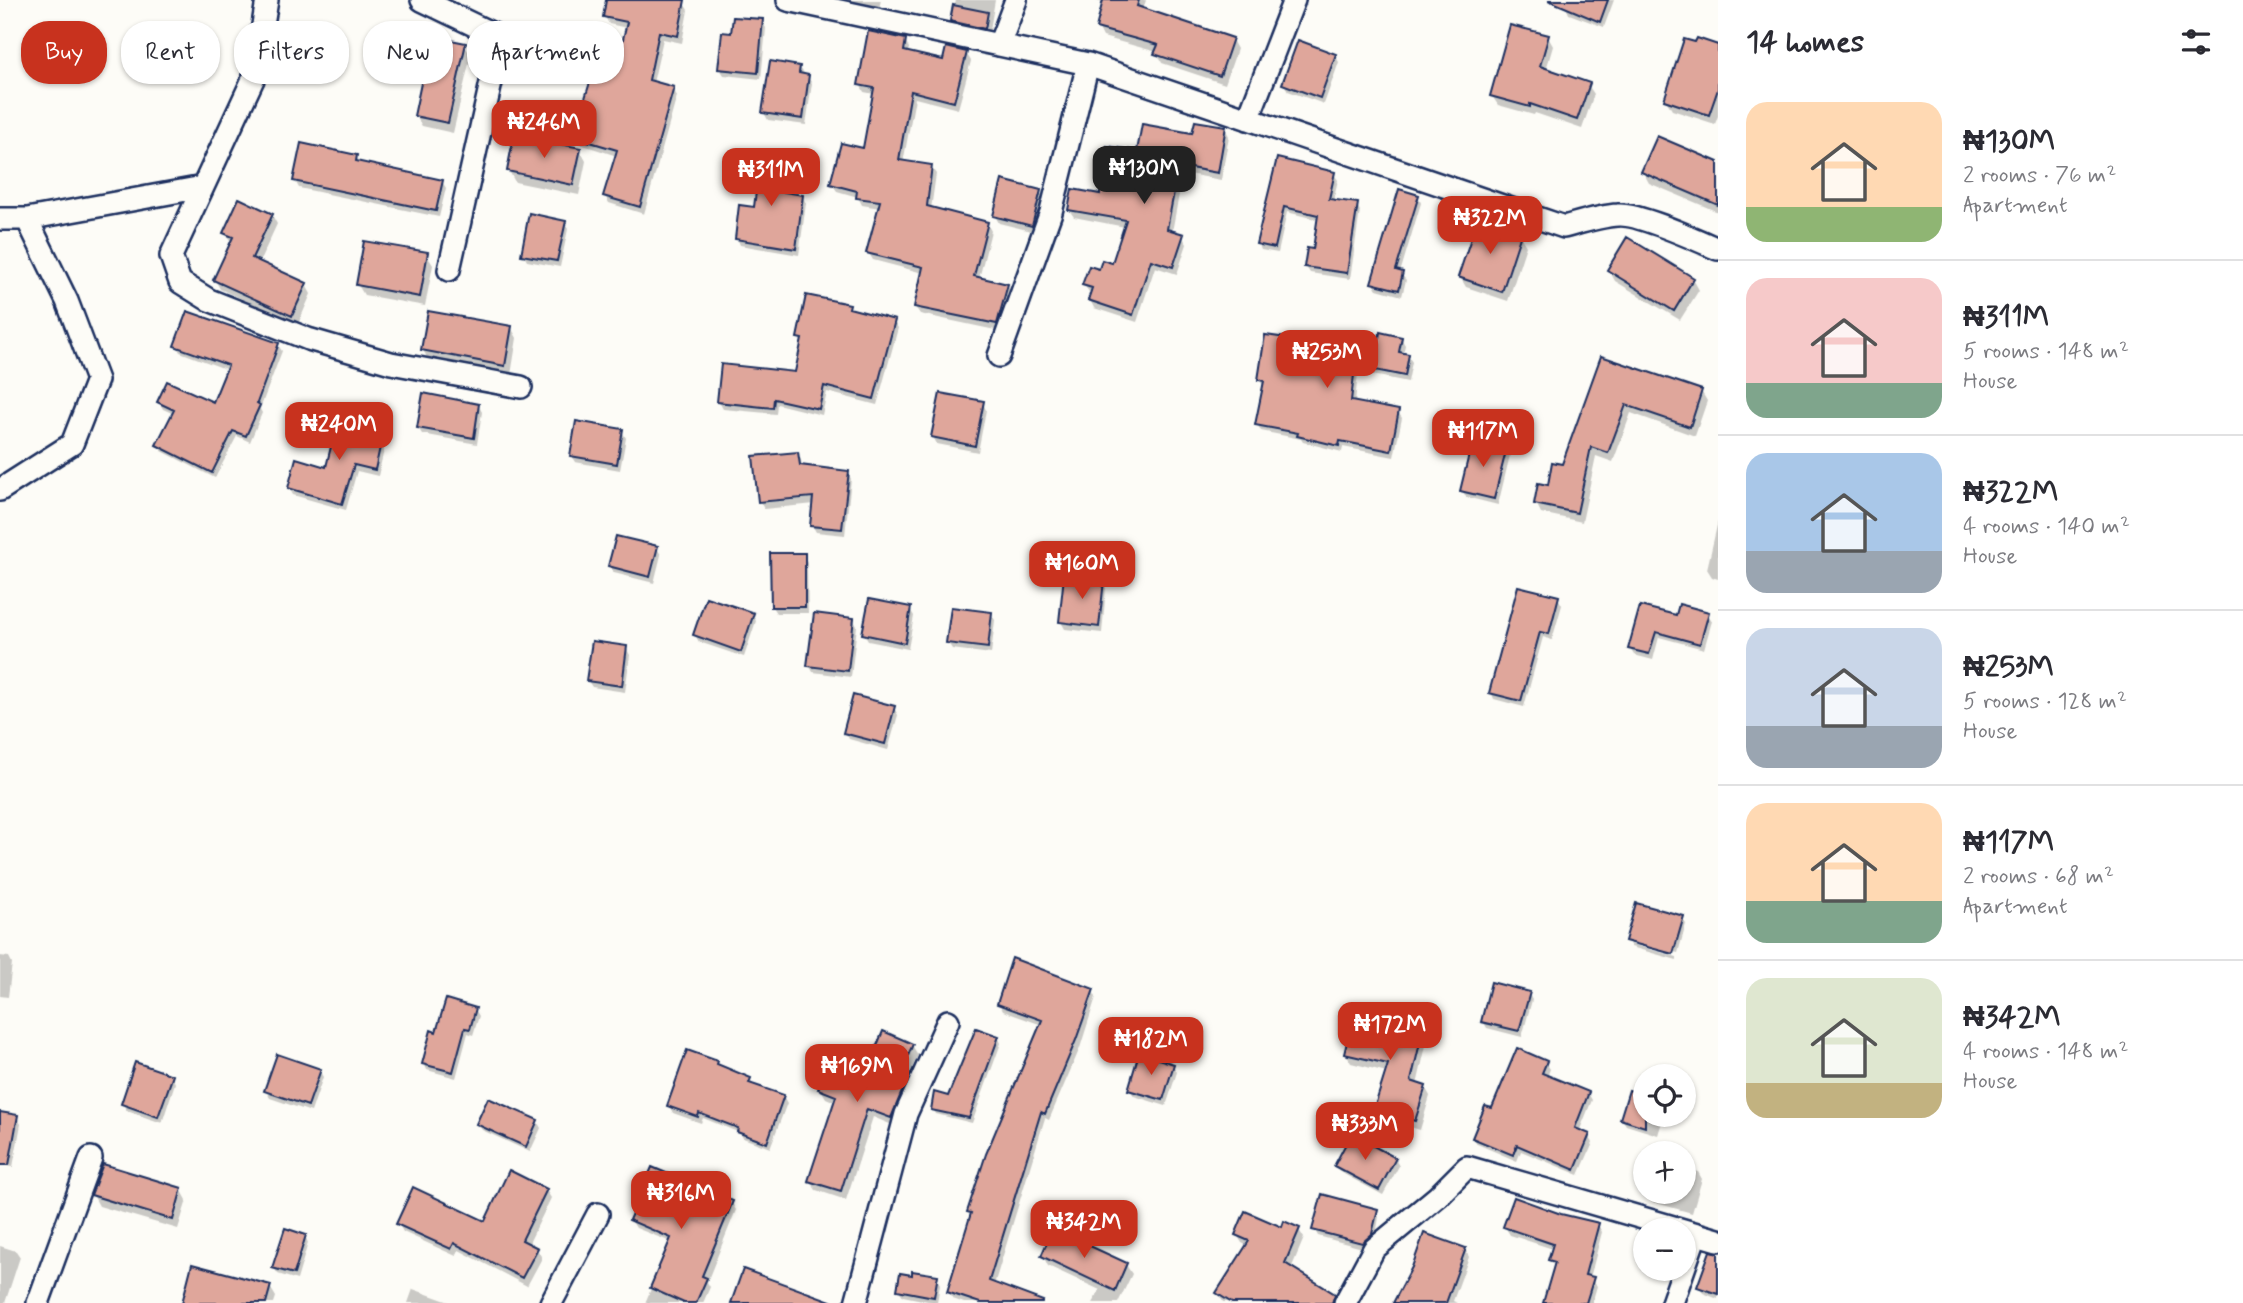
<!DOCTYPE html>
<html lang="en">
<head>
<meta charset="utf-8">
<style>
  :root { --surface:#fff; --page:#f2f2f3; --text:#2b2b33; --muted:#7c7c81; --line:#e1e1e2; --accent:#c8321e }
  body { margin:0; font-family:Mynerve,sans-serif; background:var(--page); color:var(--text); height:100vh; display:flex; flex-direction:column; font-size:26px; white-space:nowrap }
  * { box-sizing:border-box; margin:0 }
  p { font-size:23px; color:var(--muted) }
  .icon { flex:none; width:38px; height:38px; fill:none; stroke:currentColor; stroke-width:2; stroke-linecap:round; stroke-linejoin:round }
  .map { position:relative; flex:1; overflow:hidden }
  .sheet { display:flex; flex-direction:column; background:var(--surface); width:525px }
  .sheet>* { flex:none }
  .top-card { position:absolute; left:21px; top:21px; width:665px; height:63px; display:flex; gap:14px }
  .controls { position:absolute; left:1633px; top:1064px; display:grid; gap:14px }
  .controls a { display:grid; place-items:center; width:63px; height:63px; border-radius:50%; background:var(--surface); box-shadow:0 2px 5px #0004; font-size:35px }
  .price { position:absolute; translate:-50% -60px; padding:0 16px; border-radius:14px; background:var(--accent); color:#fff; font-size:23px; line-height:46px; filter:drop-shadow(0 2px 4px #0008) }
  .price::after { content:''; position:absolute; left:50%; top:42px; width:21px; height:16px; margin-left:-10px; background:inherit; clip-path:polygon(0 0,100% 0,50% 100%) }
  .price.on { background:#222; color:#fff }
  ul { padding:0; list-style:none }
  li { display:flex; align-items:center; gap:21px; height:175px; padding:0 28px }
  li+li { border-top:2px solid var(--line) }
  li span { display:grid; place-items:center; flex:none; width:196px; height:140px; border-radius:21px; color:#555 }
  li>.icon { margin-inline-start:auto }
  span .icon { width:84px; height:84px; fill:#fffc; stroke-width:1 }
  li b { font-size:30px }
  h2 { display:flex; justify-content:space-between; align-items:center; height:84px; padding:0 28px; font-size:30px }
  .pill { padding:0 24px; border-radius:28px; background:var(--surface); box-shadow:0 2px 5px #0004; font-size:24px; line-height:63px }
  .pill.on { background:var(--accent); color:#fff }
  main { display:flex; flex:1; min-height:0 }
  .map>svg:first-child { display:block }
  .shadow { fill:#0003 }
  .building { fill:#dfa69b; stroke:#1b2f5e; stroke-width:2 }
  .lines { fill:none; stroke-linecap:round; stroke-linejoin:round }
  .minor-casing { stroke:#1b2f5e; stroke-width:26 }
  .minor { stroke:#fdfcf7; stroke-width:21 }
</style>
</head>
<body>
<main>
<div class="map">
<svg width="1718" height="1303" viewBox="0 0 1718 1303">
  <rect width="100%" height="100%" fill="#fdfcf7"/>
  <filter id="ink" filterUnits="userSpaceOnUse"><feTurbulence type="fractalNoise" baseFrequency=".0143" numOctaves="2"/><feDisplacementMap in="SourceGraphic" scale="14" xChannelSelector="R" yChannelSelector="G"/><feConvolveMatrix kernelMatrix="1 2 1 2 8 2 1 2 1" color-interpolation-filters="sRGB"/></filter>
  <g filter="url(#ink)">
    <!-- shadow -->
    <path class="shadow" d="M608 0H673L683 2 688 10 682 43 663 39 653 83 673 89 677 96 644 214 609 203 605 196 617 156 580 144 575 137 617 75 627 28 609 24 605 17Z
      M837 0H881L878 13Z
      M956 0H995L989 36 957 29 952 21Z
      M1093 0H1146L1143 10 1232 40 1237 49 1225 84 1162 63 1157 52 1103 37 1098 27 1104 3Z
      M1568 0H1614L1604 27 1569 14 1566 7Z
      M762 21 766 28 761 79 724 75 720 69 733 35Z
      M1548 37 1553 46 1546 70 1588 85 1594 94 1582 129 1535 113 1534 115 1498 105 1492 96Z
      M905 40 909 48 908 53 945 63 966 53 971 61 958 109 915 98 903 163 931 167 936 174 931 209 987 223 991 231 979 279 1007 285 1011 292 1000 331 920 314 915 307 923 273 873 260 868 252 880 208 862 205 858 197 837 191 832 184 864 151 874 94 864 92 860 84Z
      M464 45 471 55 453 133 422 126 415 115Z
      M1697 45 1717 47 1718 49V116L1715 124 1672 110 1666 100Z
      M1335 55 1339 62 1324 104 1288 91 1284 84Z
      M799 67 812 83 806 125 768 120 764 113Z
      M1225 128 1229 136 1221 180 1183 173 1172 232 1182 236 1187 244 1177 274 1155 267 1137 322 1094 308 1090 300 1092 294 1089 292 1084 285 1100 271 1113 265 1125 227 1074 217 1069 210 1101 196 1138 153Z
      M1658 138 1718 164V212L1649 183 1643 172Z
      M580 150 586 161 579 195 515 182 509 171Z
      M356 156 360 163 442 181 446 188 439 217 299 188 295 181Z
      M788 159 792 166 788 194 802 196 806 203 799 255 740 245 737 238Z
      M1278 160 1334 174 1338 180 1333 201 1357 205 1360 211 1350 279 1310 273 1306 267 1315 250 1319 220 1287 212 1278 253 1261 250 1258 243Z
      M1040 192 1044 198 1035 232 999 223 995 216Z
      M1418 196 1421 203 1400 273 1406 280 1402 296 1377 289 1373 283Z
      M272 215 277 224 259 263 306 285 311 294 298 324 220 289 215 280 232 243 225 233Z
      M564 222 568 229 560 267 527 261 523 254Z
      M1520 236 1526 246 1508 301 1466 287 1460 277Z
      M426 254 433 265 425 306 364 295 358 285Z
      M1609 270 1693 279 1699 290 1680 320 1615 281Z
      M849 305 852 311 894 322 898 328 877 405 827 392 822 415 777 404 776 414 723 409 719 402 796 374 803 344 799 338Z
      M511 327 517 338 511 375 429 361 423 350Z
      M1401 338 1405 345 1403 355 1408 356 1412 362 1408 382 1358 372 1355 403 1398 412 1402 418 1394 457 1343 447 1342 452 1303 442 1301 439 1261 431 1257 424 1264 387 1260 380 1316 344 1379 348Z
      M176 345H278L282 351 260 409 262 413 250 442 237 436 215 478 162 451 158 445 174 414 163 409 159 402 213 404 228 370 180 352Z
      M1602 358 1701 391 1707 401 1695 436 1631 413 1613 462 1596 456 1582 522 1541 513 1536 503 1563 466Z
      M983 403 986 410 978 452 937 444 933 437Z
      M478 405 482 412 477 444 422 434 418 428Z
      M383 430 387 437 378 476 357 471 346 510 293 495 289 488 327 469Z
      M622 431 626 438 620 470 575 462 571 456Z
      M1506 448 1510 455 1498 505 1466 497 1462 490Z
      M797 453 801 460 802 467 848 473 851 479 845 535 816 532 812 525 815 504 764 509 760 502 755 457Z
      M1718 521V579L1712 577 1707 569Z
      M657 548 661 555 654 583 614 573 610 566Z
      M804 555 807 562 808 613H776L772 607Z
      M1102 582 1106 588 1102 633 1065 629 1061 622Z
      M1558 598 1562 605 1552 640 1543 637 1524 707 1494 699 1491 692Z
      M910 609 914 616 908 649 868 641 864 634Z
      M991 614 995 620 991 654 952 649 948 643Z
      M1708 614 1712 621 1704 649 1659 637 1653 660 1634 655 1630 649 1677 618Z
      M753 615 756 621 744 657 699 642 695 635Z
      M853 619 857 626 851 677 813 672 809 665Z
      M626 648 630 655 625 692 592 687 588 681Z
      M894 708 898 715 888 750 849 739 845 732Z
      M1682 918 1686 924 1678 953 1630 940V944L1677 957V960L1631 947 1627 940Z
      M0 956 9 957 12 963 8 997 0 996Z
      M1092 990 1096 997 1080 1048 1049 1120 1045 1118 994 1285 1041 1303H964L953 1299 949 1292 972 1216 969 1212 1042 1025 1003 1011 999 1003Z
      M1528 993 1532 1000 1522 1037 1487 1028 1483 1021Z
      M475 1009 479 1016 473 1035 468 1033 456 1078 427 1070 424 1063 438 1034Z
      M1421 1032 1427 1041 1417 1085 1425 1087 1430 1096 1420 1130 1381 1118 1376 1109 1387 1072 1351 1063 1346 1054Z
      M998 1037 1001 1043 972 1123 936 1114 933 1109 950 1098Z
      M912 1045 918 1055 905 1084 910 1093 897 1127 873 1117 846 1200 816 1190 810 1181 835 1102 826 1098 820 1088 869 1069Z
      M717 1062 719 1067 750 1080 754 1086 783 1096 787 1103 770 1148 743 1138 740 1133 703 1118 701 1123 673 1113 669 1106Z
      M1546 1063 1550 1069 1547 1077 1588 1093 1592 1100 1579 1132 1589 1136 1593 1143 1579 1175 1521 1151 1517 1161 1477 1144 1474 1138 1493 1111Z
      M1173 1065 1177 1072 1166 1106 1134 1096 1130 1089Z
      M319 1070 323 1077 311 1112 270 1098 266 1091Z
      M172 1076 175 1083 162 1123 127 1111 123 1104Z
      M1645 1097V1115H1664L1658 1135 1626 1125 1622 1119Z
      M0 1114 17 1117 21 1124 13 1167 0 1165Z
      M537 1121 541 1128 530 1152 482 1130 478 1124Z
      M1395 1159 1399 1166 1383 1195 1340 1172 1336 1166Z
      M1684 1168 1698 1172 1702 1179 1692 1213 1652 1202 1648 1195 1649 1192H1684Z
      M181 1189 187 1200 178 1229 99 1206 93 1195Z
      M546 1190 551 1198 528 1245 537 1249 542 1258 527 1286 459 1250 456 1256 403 1232 398 1223H486Z
      M732 1203 736 1210 707 1282 710 1287 703 1303H645L671 1242 636 1228 631 1220Z
      M1375 1210 1379 1217 1375 1241 1366 1249 1318 1236 1314 1229Z
      M1561 1215 1598 1225 1602 1232 1590 1278 1597 1286 1592 1303H1544L1555 1268 1550 1260 1553 1249 1510 1235 1505 1227Z
      M1283 1229 1299 1230 1304 1238 1291 1269 1331 1294 1335 1303 1223 1302 1218 1293 1248 1246 1242 1243 1237 1235Z
      M305 1236 308 1243 297 1280 278 1274 274 1268Z
      M0 1246 16 1251 20 1257 5 1303H0Z
      M1465 1249 1469 1257 1453 1301 1457 1303H1395Z
      M1043 1256 1126 1265 1132 1274 1118 1303H1092L1100 1290 1048 1266Z
      M1710 1258 1718 1261V1299L1703 1293 1699 1287Z
      M936 1277 940 1284 937 1303 903 1296 899 1290Z
      M270 1287 276 1297 274 1303H183Z
      M413 1289 452 1303H408Z"/>
    <!-- building -->
    <path class="building" d="M606 0H685L678 36 659 32 649 80 674 87 640 207 603 196 617 150 573 137 595 66 615 73 627 22 603 17Z
      M1103 0H1139L1137 6 1233 38 1220 76 1154 54 1158 45 1096 28Z
      M1548 0H1608L1600 22Z
      M953 5 988 12 985 29 950 21Z
      M733 17 763 19 758 73 718 69 722 32 731 33Z
      M1510 25 1549 35 1540 66 1590 83 1577 120 1530 104V107L1490 96Z
      M868 31 906 39 904 51 943 60 946 47 967 52 954 102 911 91 899 160 932 165 927 206 988 222 974 276 1008 284 997 324 914 307 923 267 866 253 880 201 856 198 857 191 830 184 841 143 863 148 874 88 858 85Z
      M431 36 466 43 448 123 414 116Z
      M1697 38 1718 45V89L1709 115 1664 100 1684 39 1695 42Z
      M1298 40 1336 54 1320 98 1282 84Z
      M770 61 800 66 799 73 809 75 803 119 762 113Z
      M1195 121 1226 126 1218 173 1179 166 1167 229 1184 234 1173 267 1151 260 1133 315 1088 300 1092 288 1082 285 1089 266 1099 269 1102 260 1112 263 1126 220 1068 210 1072 189 1100 194 1107 146 1137 151 1142 124 1192 133Z
      M514 135 581 148 573 185 507 171Z
      M1657 136 1718 162V205L1641 172Z
      M301 143 357 155 356 161 443 180 436 211 293 181Z
      M761 154 789 158 784 192 803 195 796 249 735 239 739 205 754 207Z
      M1277 158 1335 172 1329 199 1358 203 1347 273 1304 267 1307 248 1313 249 1318 215 1284 207 1275 248 1256 244Z
      M1002 180 1041 190 1032 226 993 216Z
      M1399 189 1419 195 1396 270 1403 272 1399 290 1371 283Z
      M239 198 273 214 252 258 307 283 292 316 213 280 233 237 223 233Z
      M529 213 566 221 557 261 521 255Z
      M1477 220 1521 234 1502 292 1458 277Z
      M1627 237 1694 278 1674 311 1607 270Z
      M364 241 428 252 420 297 356 285Z
      M806 295 850 304 849 308 895 320 874 399 824 386 819 409 774 399 773 408 717 402 721 364 795 372 802 339 797 338Z
      M187 311 279 343 257 403 260 405 246 436 233 431 212 473 156 445 174 410 157 402 167 381 213 402 228 365 174 346Z
      M428 311 512 326 505 366 421 350Z
      M1380 332 1402 337 1399 352 1409 354 1405 376 1355 366 1351 401 1399 410 1391 451 1340 441 1339 446 1297 436 1298 433 1255 425 1264 381 1258 380 1265 335 1315 342V340L1378 346Z
      M1601 356 1702 390 1690 427 1626 405 1608 453 1591 447 1577 513 1534 504 1538 483 1548 485 1552 462 1562 464Z
      M423 393 479 404 474 438 417 428Z
      M940 393 984 401 975 446 931 437Z
      M338 418 384 429 375 470 354 465 342 504 288 488 296 458 326 467Z
      M576 421 623 429 617 464 570 456Z
      M1473 438 1507 447 1494 499 1460 491Z
      M798 452 800 465 849 471 842 529 810 526 813 497 758 502 753 456Z
      M616 536 658 546 650 577 608 566Z
      M770 553H805V607H771Z
      M1064 576 1104 580 1099 627 1059 622Z
      M1518 586 1559 596 1549 634 1540 632 1521 701 1489 693Z
      M706 597 754 613 741 652 693 635Z
      M869 599 911 607 905 643 862 634Z
      M1679 604 1709 612 1700 644 1656 632 1649 654 1628 649 1640 606 1676 615Z
      M951 607 992 612 988 648 946 643Z
      M814 613 854 618 848 671 807 666Z
      M592 641 627 646 622 686 586 681Z
      M853 695 895 706 885 744 843 733Z
      M1636 903 1684 916 1673 954 1625 941Z
      M1012 958 1094 989 1076 1040 1045 1114 1041 1112 989 1281 1043 1301 1042 1303H980L947 1292 971 1213 967 1212 986 1154 1042 1020 997 1004Z
      M1491 982 1530 992 1519 1031 1481 1022Z
      M446 999 476 1008 470 1029 465 1028 453 1072 422 1064 431 1030 436 1032Z
      M1354 1014 1423 1030 1411 1081 1426 1086 1415 1121 1374 1109 1388 1064 1344 1054Z
      M976 1028 999 1036 969 1118 931 1110 934 1092 948 1096Z
      M883 1031 913 1044 898 1079 906 1082 891 1118 867 1109 841 1191 808 1181 836 1096 818 1089 833 1053 868 1067Z
      M1517 1048 1547 1061 1542 1073 1589 1092 1575 1128 1590 1134 1575 1170 1517 1145 1513 1155 1472 1138 1485 1106 1492 1108Z
      M687 1050 718 1061 717 1064 751 1078 749 1083 784 1095 767 1143 737 1132 738 1128 699 1113 698 1117 667 1106Z
      M1139 1053 1174 1064 1163 1100 1128 1090Z
      M277 1054 321 1069 308 1106 264 1091Z
      M135 1062 173 1075 158 1117 121 1104Z
      M1629 1090 1645 1095V1127L1620 1119Z
      M488 1098 538 1120 526 1147 476 1124Z
      M0 1112 18 1115 9 1165H0Z
      M1351 1134 1396 1158 1379 1190 1334 1166Z
      M103 1164 182 1188 173 1220 91 1195Z
      M652 1167 733 1201 702 1276 707 1278 696 1303H684L650 1288 671 1238 629 1220Z
      M509 1170 547 1189 522 1240 538 1248 522 1278 454 1243 451 1249 396 1224 413 1187 485 1221Z
      M1322 1194 1378 1209 1372 1234 1362 1243 1312 1230Z
      M1514 1197 1561 1214 1599 1223 1585 1275 1594 1277 1586 1303H1543L1555 1262 1548 1260 1553 1244 1503 1227Z
      M1245 1211 1282 1227 1284 1221 1300 1228 1285 1263 1335 1294 1332 1303H1232L1216 1293 1249 1241 1235 1235Z
      M285 1228 306 1235 294 1274 272 1268Z
      M1053 1229 1127 1263 1115 1291 1041 1256Z
      M1424 1233 1466 1248 1446 1303H1393L1412 1267Z
      M1710 1251 1718 1253V1294L1697 1287Z
      M192 1264 271 1285 266 1303H182Z
      M743 1269 831 1301 830 1303H731Z
      M912 1271 938 1275 934 1297 897 1290 900 1273 912 1275Z"/>
    <g class="lines">
      <!-- minor casing -->
      <g class="minor-casing">
        <path id="minor" d="M267 0 255 75 171 256 180 282 209 300 308 339 391 363 521 387
          M422 0 501 38 449 270
          M788 0 1088 64 1564 227C1582 222 1600 216 1618 215 1638 213 1697 240 1718 249
          M999 45 1016 0
          M1248 119 1294 0
          M0 219H27L203 187
          M999 356 1051 212 1088 64
          M0 490 72 444 97 380 67 301 27 219
          M38 1303 91 1158
          M551 1303 598 1214
          M856 1303 906 1114 948 1021
          M1345 1303 1374 1249 1438 1196 1467 1167 1718 1240
          M1672 1303 1696 1234"/>
      </g>
      <!-- minor -->
      <use href="#minor" class="minor"/>
    </g>
  </g>
</svg>
<div class="controls">
<a><svg class="icon" aria-label="locate" viewBox="0 0 24 24"><circle cx="12" cy="12" r="6"/><path d="M12 2v4M12 18v4M2 12h4M18 12h4"/></svg></a>
<a>+</a>
<a>−</a>
</div>
<b class="price" style="left:544px;top:160px">₦246M</b>
<b class="price on" style="left:1144px;top:206px">₦130M</b>
<b class="price" style="left:771px;top:208px">₦311M</b>
<b class="price" style="left:1490px;top:256px">₦322M</b>
<b class="price" style="left:1327px;top:390px">₦253M</b>
<b class="price" style="left:339px;top:462px">₦240M</b>
<b class="price" style="left:1483px;top:469px">₦117M</b>
<b class="price" style="left:1082px;top:601px">₦160M</b>
<b class="price" style="left:1390px;top:1062px">₦172M</b>
<b class="price" style="left:1151px;top:1077px">₦182M</b>
<b class="price" style="left:857px;top:1104px">₦169M</b>
<b class="price" style="left:1365px;top:1162px">₦333M</b>
<b class="price" style="left:681px;top:1231px">₦316M</b>
<b class="price" style="left:1084px;top:1260px">₦342M</b>
<div class="top-card">
<a class="pill on">Buy</a>
<a class="pill">Rent</a>
<a class="pill">Filters</a>
<a class="pill">New</a>
<a class="pill">Apartment</a>
</div>
</div>
<section class="sheet">
<h2>14 homes<svg class="icon" aria-label="filters" viewBox="0 0 24 24"><path d="M4 7h16M4 17h16"/><circle cx="9" cy="7" r="2"/><circle cx="15" cy="17" r="2"/></svg></h2>
<ul>
<li><span style="background:linear-gradient(#ffd9b3 75%,#8fb573 0)"><svg class="icon" aria-label="home" viewBox="0 0 24 24"><path d="M3 11l9-7 9 7M6 9v11h12V9"/></svg></span><div><b>₦130M</b><p>2 rooms · 76 m²</p><p>Apartment</p></div></li>
<li><span style="background:linear-gradient(#f6c9c9 75%,#7fa58c 0)"><svg class="icon" aria-label="home" viewBox="0 0 24 24"><path d="M3 11l9-7 9 7M6 9v11h12V9"/></svg></span><div><b>₦311M</b><p>5 rooms · 148 m²</p><p>House</p></div></li>
<li><span style="background:linear-gradient(#a9c7e8 70%,#9aa5b1 0)"><svg class="icon" aria-label="home" viewBox="0 0 24 24"><path d="M3 11l9-7 9 7M6 9v11h12V9"/></svg></span><div><b>₦322M</b><p>4 rooms · 140 m²</p><p>House</p></div></li>
<li><span style="background:linear-gradient(#c9d6e8 70%,#9aa5b1 0)"><svg class="icon" aria-label="home" viewBox="0 0 24 24"><path d="M3 11l9-7 9 7M6 9v11h12V9"/></svg></span><div><b>₦253M</b><p>5 rooms · 128 m²</p><p>House</p></div></li>
<li><span style="background:linear-gradient(#ffd9b3 70%,#7fa58c 0)"><svg class="icon" aria-label="home" viewBox="0 0 24 24"><path d="M3 11l9-7 9 7M6 9v11h12V9"/></svg></span><div><b>₦117M</b><p>2 rooms · 68 m²</p><p>Apartment</p></div></li>
<li><span style="background:linear-gradient(#dfe7d0 75%,#c2b280 0)"><svg class="icon" aria-label="home" viewBox="0 0 24 24"><path d="M3 11l9-7 9 7M6 9v11h12V9"/></svg></span><div><b>₦342M</b><p>4 rooms · 148 m²</p><p>House</p></div></li>
</ul>
</section>
</main>
</body>
</html>
